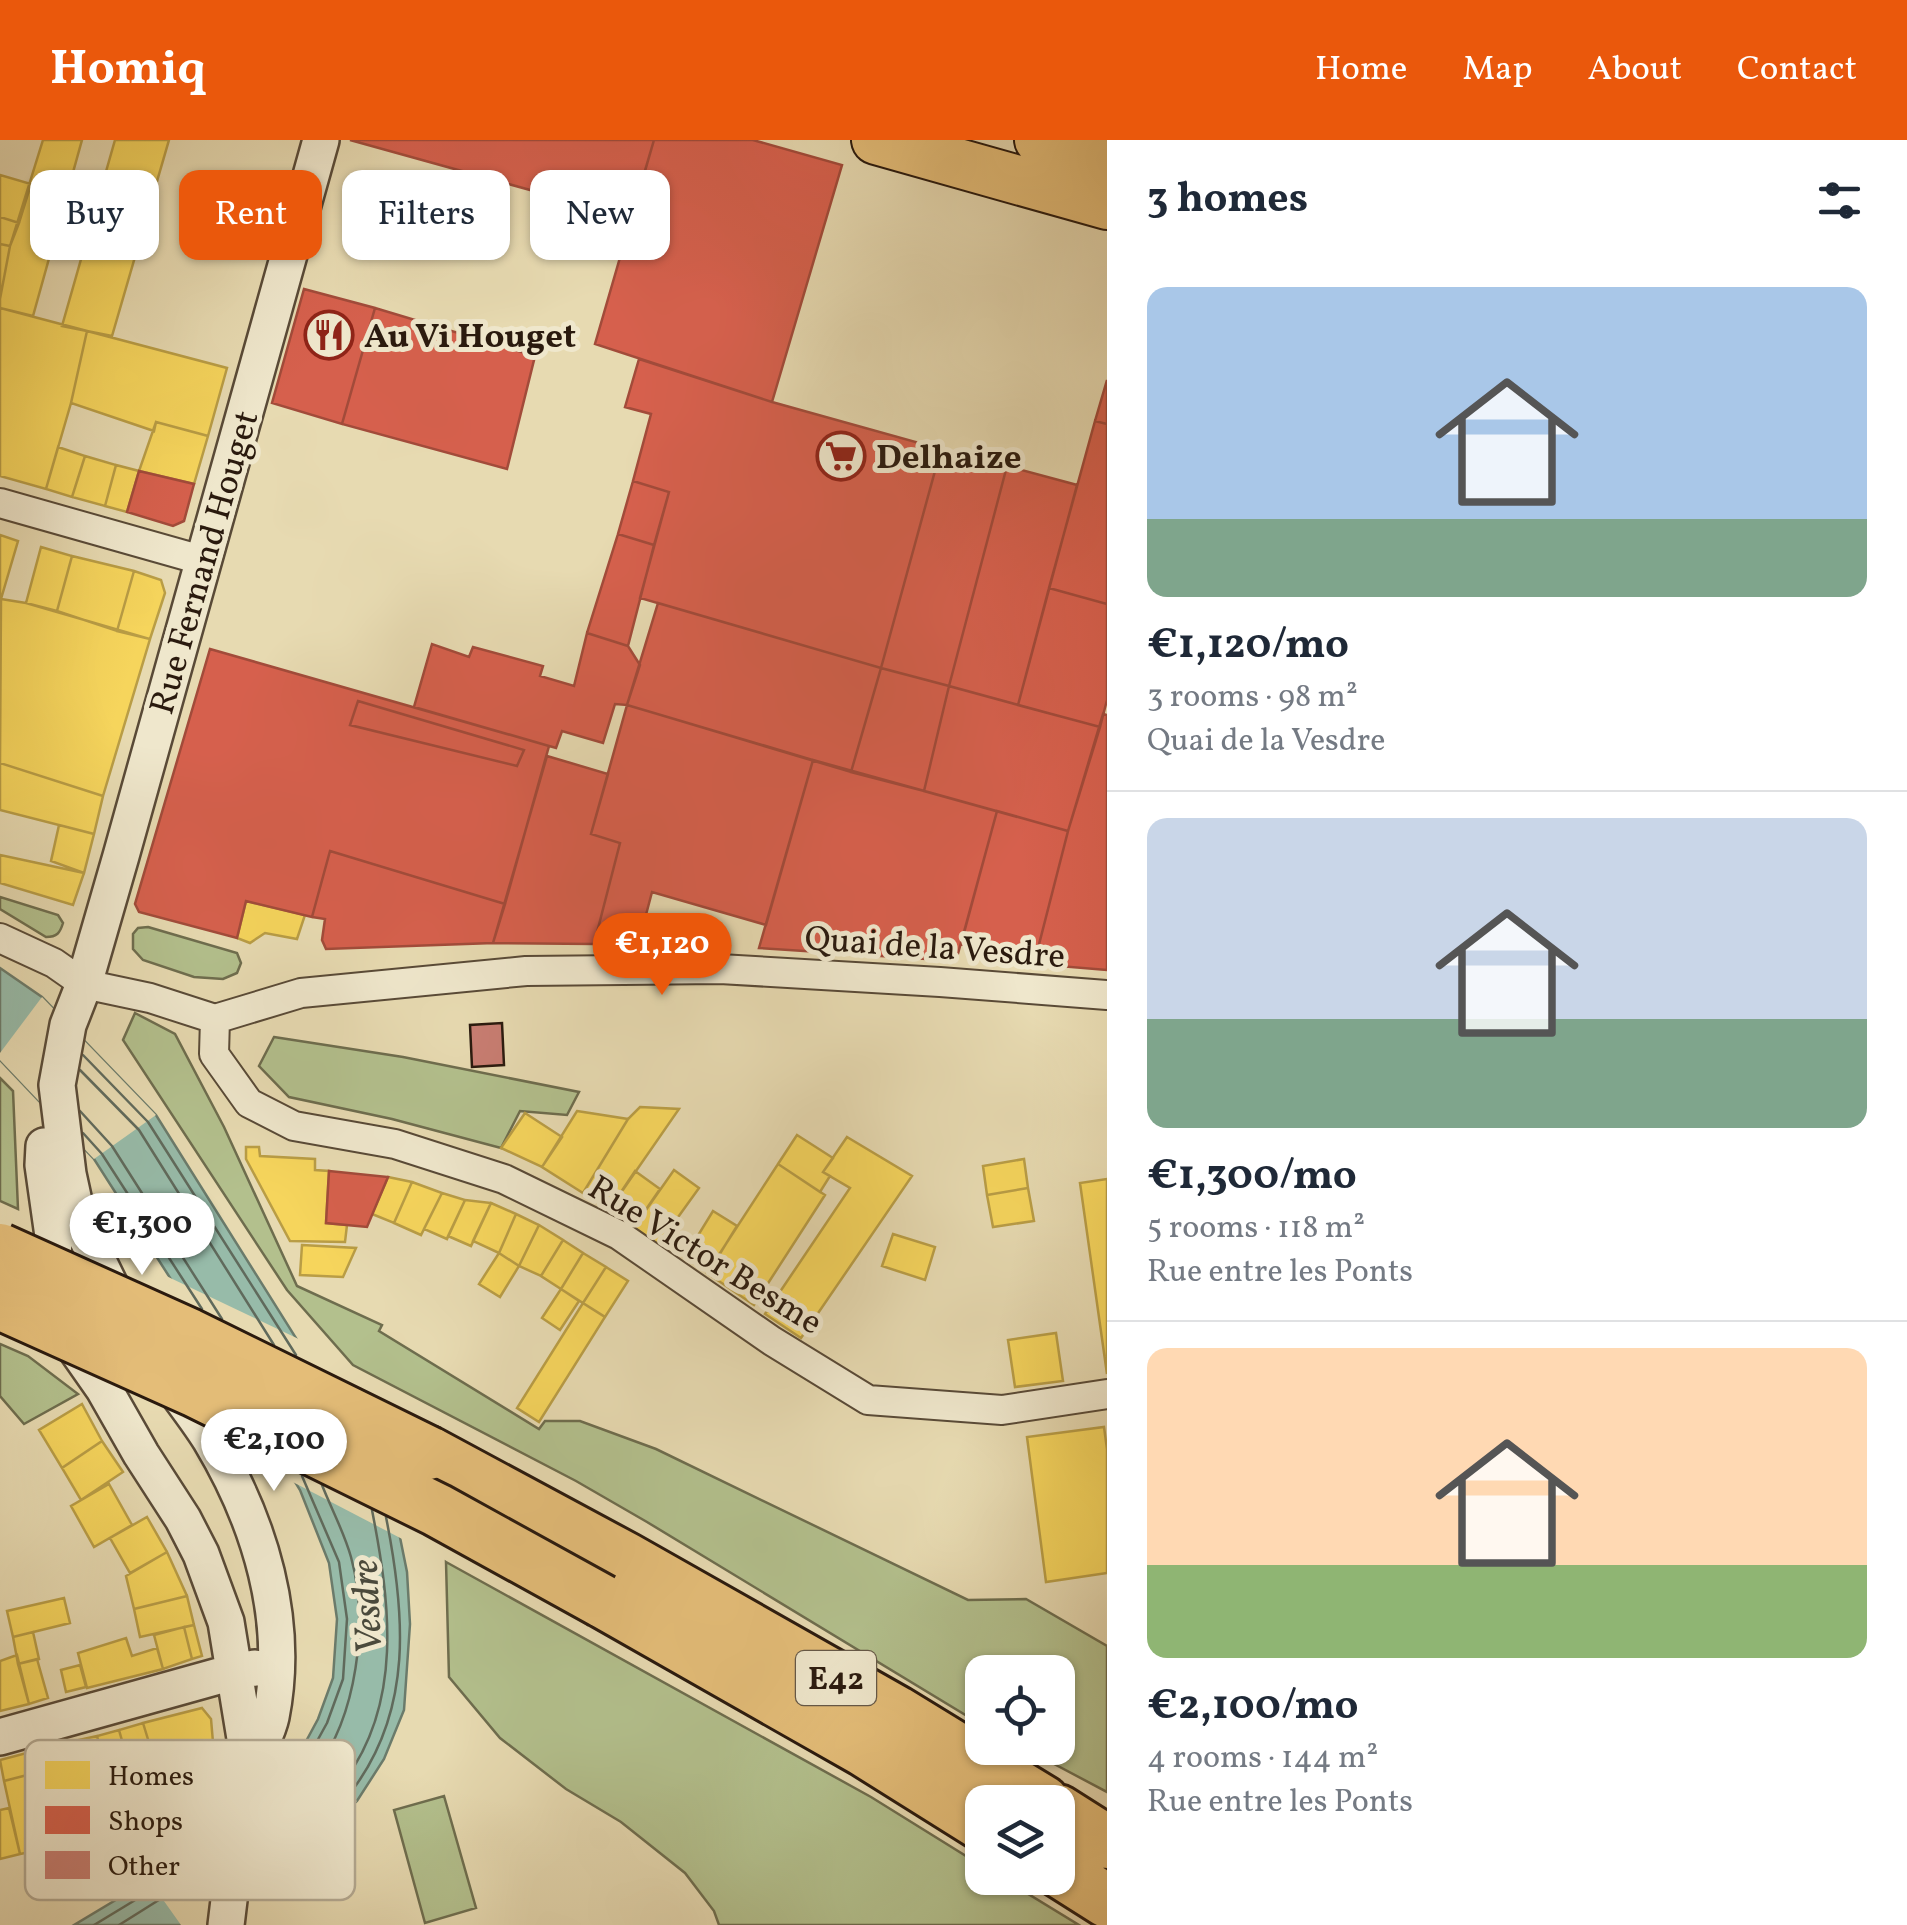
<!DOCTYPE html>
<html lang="en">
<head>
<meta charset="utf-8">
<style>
  :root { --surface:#fff; --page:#f6f6f7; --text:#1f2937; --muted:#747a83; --line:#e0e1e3; --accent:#ea580c }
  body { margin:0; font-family:Vollkorn,serif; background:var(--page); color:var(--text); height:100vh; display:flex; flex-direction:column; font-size:38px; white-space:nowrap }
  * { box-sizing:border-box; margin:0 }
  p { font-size:32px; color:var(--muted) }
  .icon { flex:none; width:55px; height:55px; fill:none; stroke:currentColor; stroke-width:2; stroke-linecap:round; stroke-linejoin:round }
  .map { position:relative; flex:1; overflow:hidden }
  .panel { display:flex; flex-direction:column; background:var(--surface); width:800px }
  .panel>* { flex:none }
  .guide { position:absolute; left:30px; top:30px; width:925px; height:90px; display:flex; gap:20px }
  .controls { position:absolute; left:965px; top:1515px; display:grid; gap:20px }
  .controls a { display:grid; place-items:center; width:110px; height:110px; border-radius:20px; background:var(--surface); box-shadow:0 2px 8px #0004; font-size:50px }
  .price { position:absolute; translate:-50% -85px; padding:0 22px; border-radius:35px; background:#fff; color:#222; font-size:32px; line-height:65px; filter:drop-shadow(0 2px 5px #0008) }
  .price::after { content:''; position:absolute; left:50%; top:60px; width:30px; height:22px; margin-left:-15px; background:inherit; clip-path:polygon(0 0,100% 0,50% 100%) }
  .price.selected { background:var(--accent); color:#fff }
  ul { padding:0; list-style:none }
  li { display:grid; align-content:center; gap:20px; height:530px; padding:0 40px }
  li+li { border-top:2px solid var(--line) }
  li span { display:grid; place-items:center; height:310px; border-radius:20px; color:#555 }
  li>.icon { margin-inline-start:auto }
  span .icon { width:180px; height:180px; fill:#fffc; stroke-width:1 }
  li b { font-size:42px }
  h2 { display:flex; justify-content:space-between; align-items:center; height:120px; padding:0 40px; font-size:42px }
  .chip { padding:0 35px; border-radius:20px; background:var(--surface); box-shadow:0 2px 8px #0004; font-size:35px; line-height:90px }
  .chip.selected { background:var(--accent); color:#fff }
  header { display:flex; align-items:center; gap:60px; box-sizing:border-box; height:140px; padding:0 50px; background:var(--accent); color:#fff }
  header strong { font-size:48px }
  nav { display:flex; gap:55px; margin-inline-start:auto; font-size:35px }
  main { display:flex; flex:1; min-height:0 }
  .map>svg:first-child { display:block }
  .green { fill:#b3c08d; stroke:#6e6d4e; stroke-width:2.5 }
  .water { fill:#97bba9; stroke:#6b7b6b; stroke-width:2.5 }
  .pier { fill:#e7dab1 }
  .homes { fill:#f6d55c; stroke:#b99d45; stroke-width:2.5 }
  .shops { fill:#d6604d; stroke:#a24b3a; stroke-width:2.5 }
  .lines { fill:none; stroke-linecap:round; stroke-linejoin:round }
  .shore { stroke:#606a5c; stroke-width:2.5 }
  .building { fill:#c87d72; stroke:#2a1a0e; stroke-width:2.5 }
  .minor-casing { stroke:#594a37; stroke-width:32 }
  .tertiary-casing { stroke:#594a37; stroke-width:40 }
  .trunk-casing { stroke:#2a1a0e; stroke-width:52 }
  .motorway-casing { stroke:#2a1a0e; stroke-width:58 }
  .minor { stroke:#efe7cc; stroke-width:28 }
  .tertiary { stroke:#efe7cc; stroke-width:35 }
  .trunk { stroke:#e4bd78; stroke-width:48 }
  .motorway { stroke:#e4bd78; stroke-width:52 }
  .motorway-bridge-casing { stroke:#2a1a0e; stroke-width:58; stroke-linecap:butt }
  .motorway-bridge { stroke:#e4bd78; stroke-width:52 }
  .labels { text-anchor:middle; stroke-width:10; stroke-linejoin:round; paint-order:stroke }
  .shield { fill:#efe7cc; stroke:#655847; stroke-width:2.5 }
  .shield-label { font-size:32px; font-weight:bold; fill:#2a1a0e }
  .poi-label { font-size:35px; font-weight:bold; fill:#2a1a0e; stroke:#efe7cc; text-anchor:start }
  .street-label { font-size:35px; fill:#2a1a0e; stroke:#efe7cc }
  .water-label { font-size:38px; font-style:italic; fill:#4b4a3c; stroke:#efe7cc }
  .key { fill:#efe7cc; stroke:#b4aa93; stroke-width:2.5 }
  .key-label { font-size:28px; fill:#2a1a0e }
</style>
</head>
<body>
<header>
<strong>Homiq</strong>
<nav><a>Home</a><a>Map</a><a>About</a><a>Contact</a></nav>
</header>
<main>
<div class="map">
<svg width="1107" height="1785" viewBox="0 0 1107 1785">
  <rect width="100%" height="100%" fill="#e7dab1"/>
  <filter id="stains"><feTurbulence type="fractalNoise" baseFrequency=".002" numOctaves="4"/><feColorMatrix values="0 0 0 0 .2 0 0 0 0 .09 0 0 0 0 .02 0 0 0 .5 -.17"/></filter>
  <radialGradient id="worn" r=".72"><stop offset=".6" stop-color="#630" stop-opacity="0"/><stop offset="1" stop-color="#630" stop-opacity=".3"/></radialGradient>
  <!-- green -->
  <path class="green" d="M0 757 58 775 63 783C60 793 57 797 46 797L0 769Z
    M148 787 237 813 241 823 237 833 223 839 194 837 143 820 133 809V794L138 788Z
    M135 873 175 894 224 987 297 1146 382 1185 379 1191 539 1289 545 1281H580L656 1309 968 1460 1026 1459 1107 1506V1652L1024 1608H1058V1532H982V1585L647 1382 576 1341 353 1225 287 1150 123 900Z
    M274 897 403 917 579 952 567 975 520 971 501 1008 392 979 289 957 259 926Z
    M0 938 13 951 18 1069 0 1061Z
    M0 1204 28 1216 78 1254 24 1284 0 1256Z
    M446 1422 871 1657 982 1726V1738H1002L1079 1785H719L714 1771 685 1733 621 1682 566 1649 500 1598 449 1537Z
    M444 1656 476 1768 425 1783 394 1670Z"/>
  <!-- water -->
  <path class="water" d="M0 828 42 857 156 975 390 1348 407 1432 410 1484 404 1570 384 1619 357 1661 213 1785H74L149 1740 297 1618 318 1579 333 1538 337 1479 329 1423 300 1350 181 1155 94 1019 0 920Z"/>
  <!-- pier -->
  <path class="pier" d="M42 857 156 975 94 1019 0 920V913Z
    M162 1134 305 1202 395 1345 406 1401 287 1339Z
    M297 1618 357 1661 213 1785H181L149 1740Z"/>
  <!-- homes -->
  <path class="homes" d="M43 0H82L33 176 0 168V159L10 106Z
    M115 0H169L112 196 62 186Z
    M0 35 31 44 19 83 0 77Z
    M0 77 19 83 10 106 0 104Z
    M0 104 10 106 0 159Z
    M0 168 87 191 71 263 46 349 0 336Z
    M87 191 227 228 208 296 156 282 154 291 71 263Z
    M156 282 208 296 194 344 139 331Z
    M58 307 85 316 72 357 46 349Z
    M85 316 116 325 105 366 72 357Z
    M116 325 139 331 127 372 105 366Z
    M0 395 18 401 1 459 0 458Z
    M41 407 72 416 57 471 26 463Z
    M72 416 134 431 117 491 57 471Z
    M134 431 161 440 165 453 150 499 117 491Z
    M1 459 26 463 150 499 103 656 0 623Z
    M0 623 103 656 94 694 0 670Z
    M59 685 94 694 84 733 51 721Z
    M0 715 84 733 73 765 0 743Z
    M246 761 305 775 297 799 265 793 250 803 237 798Z
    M640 967 679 969 609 1070 583 1053 628 979Z
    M577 971 628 979 583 1053 542 1027Z
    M525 973 562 997 542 1027 501 1008Z
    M797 995 833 1018 823 1032 830 1036 820 1052 778 1024Z
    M847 997 912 1036 801 1198 765 1174 850 1048 823 1032Z
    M246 1007H259L260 1016 315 1019V1030L329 1031 326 1083 347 1085 345 1102 290 1101 246 1019Z
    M1024 1019 1028 1048 987 1055 983 1026Z
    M778 1024 825 1055 754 1165 707 1133Z
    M674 1030 699 1048 658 1105 634 1087Z
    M635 1031 660 1049 634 1087 609 1070Z
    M388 1037 412 1042 394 1083 372 1074Z
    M1107 1039V1234L1080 1043Z
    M412 1042 442 1053 421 1095 394 1083Z
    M1028 1048 1034 1081 993 1087 987 1055Z
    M442 1053 465 1060 447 1099 424 1089Z
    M465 1060 491 1063 471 1106 448 1096Z
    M491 1063 516 1074 499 1113 473 1101Z
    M713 1071 737 1086 713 1125 689 1110Z
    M516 1074 539 1085 519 1126 499 1113Z
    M539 1085 563 1100 541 1136 519 1126Z
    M893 1094 935 1107 925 1140 882 1126Z
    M563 1100 583 1113 561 1149 541 1136Z
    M302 1105 356 1108 343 1137 300 1135Z
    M499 1113 519 1126 500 1157 479 1144Z
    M583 1113 606 1127 583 1163 561 1149Z
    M606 1127 628 1141 605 1177 583 1163Z
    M561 1149 579 1161 560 1190 542 1178Z
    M583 1163 605 1177 539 1282 517 1268Z
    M1056 1193 1063 1241 1015 1247 1008 1200Z
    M82 1264 102 1301 62 1328 39 1290Z
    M1104 1287 1107 1309V1433L1046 1442 1027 1297Z
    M102 1301 123 1332 81 1360 62 1328Z
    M109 1344 132 1385 94 1407 71 1366Z
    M147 1377 167 1412 130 1433 110 1398Z
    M167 1412 187 1456 134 1469 126 1436Z
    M187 1456 194 1485 140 1497 134 1469Z
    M64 1458 70 1483 13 1497 7 1471Z
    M194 1485 202 1516 192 1519 184 1487Z
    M184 1487 192 1519 163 1529 154 1495Z
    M33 1492 39 1519 18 1524 13 1497Z
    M126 1498 132 1516 157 1508 163 1529 87 1548 78 1513Z
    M17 1515 29 1564 0 1571V1521Z
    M37 1519 48 1558 29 1564 18 1524Z
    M80 1525 86 1547 66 1552 61 1530Z
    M202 1568 211 1579 214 1614 185 1628 183 1620 158 1632 143 1583Z
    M143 1583 158 1632 133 1639 119 1590Z
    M119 1590 133 1639 111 1646 97 1596Z
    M97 1596 110 1641 74 1651 61 1604Z
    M34 1611 39 1632 4 1641 0 1620Z
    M39 1632 60 1706 20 1714 4 1641Z
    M9 1668 20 1714 0 1719V1670Z"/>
  <!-- shops -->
  <path class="shops" d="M350 0H654L631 78Z
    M654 0H753L842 25 772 262 595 204Z
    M304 149 375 168 342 284 272 263Z
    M375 168 535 216 507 329 342 284Z
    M639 219 772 262 941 309 881 528 640 458 669 352 633 341 651 274 625 267Z
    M1107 240V284L1095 281Z
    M1095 281 1107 284V464L1049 448Z
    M941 309 1007 326 949 546 881 528Z
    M1007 326 1077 345 1018 565 949 546Z
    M139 331 194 344 184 381 173 386 127 372Z
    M633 341 669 352 654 405 618 394Z
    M618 394 654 405 628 506 587 493Z
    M1049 448 1107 464V560L1100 587 1018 565Z
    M658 463 881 528 851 632 627 565Z
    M587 493 628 506 640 525 627 565 615 564 603 603 562 591 556 608 414 567 432 504 469 517 473 507 543 526 540 536 574 546Z
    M210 509 549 606 505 764 330 711 312 777 246 761 237 798 139 772 135 764Z
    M881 528 949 546 924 651 851 632Z
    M949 546 1100 587 1068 691 924 651Z
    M358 561 524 610 517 626 350 585Z
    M627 565 813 620 766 785 652 752 638 805 594 804 620 703 591 694Z
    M1103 574 1107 575V830L1034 824 1068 691Z
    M547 616 608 634 591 694 620 703 594 804 493 803Z
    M813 620 997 671 956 821 759 808Z
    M997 671 1068 691 1034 824 961 804Z
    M330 711 505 764 493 803 326 809 322 800 325 779 312 777Z
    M329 1031 388 1037 367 1087 326 1083Z"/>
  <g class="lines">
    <!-- shore -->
    <path class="shore" d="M83 915 148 982 296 1215
      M80 930 139 990 274 1205
      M80 971 112 1006 222 1179
      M83 993 102 1014 202 1169
      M265 1657 305 1623 327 1583 343 1539 347 1479 339 1422 302 1336
      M261 1676C278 1662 302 1649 315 1631 357 1576 369 1483 351 1417 344 1392 331 1368 322 1345
      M254 1720C274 1703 293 1687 313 1670 322 1662 334 1654 342 1644 404 1564 390 1462 372 1370
      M252 1739C274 1720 295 1702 317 1683 328 1673 342 1664 351 1652 414 1570 405 1472 386 1377
      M94 1785 155 1748 217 1697
      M119 1785 162 1758 215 1715"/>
  </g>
  <!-- building -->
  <path class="building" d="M502 883 504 925 472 927 470 885Z"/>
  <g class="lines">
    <!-- minor casing -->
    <g class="minor-casing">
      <path id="minor" d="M0 363 205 421
        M0 798 54 823 84 844 150 858 215 879 301 853 526 831 720 829 940 842 1107 855
        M215 879 214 914 249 963 294 986 395 1004 504 1039 619 1095 772 1201 868 1260 1002 1270 1107 1254"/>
    </g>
    <!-- tertiary casing -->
    <g class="tertiary-casing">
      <path id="tertiary" d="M44 1006 43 1025 54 1103 49 1153 76 1209 104 1249 141 1314 183 1379 201 1414 226 1482 250 1629
        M120 1166 78 1080 68 1034 57 945 68 885 84 844 121 716 321 0
        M170 1243C184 1262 198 1280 210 1299 260 1382 290 1480 271 1577 267 1596 254 1614 250 1634 238 1683 232 1735 226 1785
        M0 1597 233 1532 255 1528"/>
    </g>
    <!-- trunk casing -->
    <g class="trunk-casing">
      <path id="trunk" d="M876 0 1107 65
        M1039 0 1107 19"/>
    </g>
    <!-- motorway casing -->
    <g class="motorway-casing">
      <path id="motorway" d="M429 1313 626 1419 896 1572 1043 1662
        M602 1461 864 1610 982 1684
        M1058 1671 1107 1702
        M1058 1730 1107 1761"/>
    </g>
    <!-- minor -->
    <use href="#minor" class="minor"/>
    <!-- tertiary -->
    <use href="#tertiary" class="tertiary"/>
    <!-- trunk -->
    <use href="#trunk" class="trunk"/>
    <!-- motorway -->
    <use href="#motorway" class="motorway"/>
    <!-- motorway-bridge casing -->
    <g class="motorway-bridge-casing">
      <path id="motorway-bridge" d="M0 1110 189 1195 429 1313
        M0 1163 194 1250 437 1370 602 1461"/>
    </g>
    <!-- motorway-bridge -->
    <use href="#motorway-bridge" class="motorway-bridge"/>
  </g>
  <!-- icons -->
  <defs>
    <g id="restaurant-ring" transform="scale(2.5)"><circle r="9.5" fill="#efe7cc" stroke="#8f2418" stroke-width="1.5"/><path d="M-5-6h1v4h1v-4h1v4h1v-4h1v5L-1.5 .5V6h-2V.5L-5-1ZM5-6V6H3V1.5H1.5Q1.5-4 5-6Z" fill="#8f2418"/></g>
    <g id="supermarket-ring" transform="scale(2.5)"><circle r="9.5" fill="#efe7cc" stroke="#8f2418" stroke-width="1.5"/><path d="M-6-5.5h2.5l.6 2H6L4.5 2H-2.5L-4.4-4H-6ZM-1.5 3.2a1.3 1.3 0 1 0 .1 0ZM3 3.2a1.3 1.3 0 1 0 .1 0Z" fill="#8f2418"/></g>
  </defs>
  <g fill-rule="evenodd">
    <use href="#restaurant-ring" x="329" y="195"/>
    <use href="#supermarket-ring" x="841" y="316"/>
  </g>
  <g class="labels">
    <!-- shield labels -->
    <rect class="shield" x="796" y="1511" width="80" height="54" rx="8"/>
    <g class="shield-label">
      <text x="836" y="1549">E42</text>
    </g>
    <!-- poi labels -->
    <g class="poi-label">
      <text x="364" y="207">Au Vi Houget</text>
      <text x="876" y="328">Delhaize</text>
    </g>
    <!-- street labels -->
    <g class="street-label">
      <text transform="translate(203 422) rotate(-74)" y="12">Rue Fernand Houget</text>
      <text transform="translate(935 806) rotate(4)" y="12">Quai de la Vesdre</text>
      <text transform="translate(706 1114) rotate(32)" y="12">Rue Victor Besme</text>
    </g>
    <!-- water labels -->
    <g class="water-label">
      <text transform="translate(366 1467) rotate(-93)" y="13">Vesdre</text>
    </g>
  </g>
  <!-- legend -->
  <rect x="25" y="1600" width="330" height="160" rx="15" class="key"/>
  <rect x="45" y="1621" width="45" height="28" fill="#f6d55c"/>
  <rect x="45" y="1666" width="45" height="28" fill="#d6604d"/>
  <rect x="45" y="1711" width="45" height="28" fill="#c87d72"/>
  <g class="key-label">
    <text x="108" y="1645">Homes</text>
    <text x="108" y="1690">Shops</text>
    <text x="108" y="1735">Other</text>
  </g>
  <rect width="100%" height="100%" filter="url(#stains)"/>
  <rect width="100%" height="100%" fill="url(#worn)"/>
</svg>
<div class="controls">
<a><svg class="icon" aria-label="locate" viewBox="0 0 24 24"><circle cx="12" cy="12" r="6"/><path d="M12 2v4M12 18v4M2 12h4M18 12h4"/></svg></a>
<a><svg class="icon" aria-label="layers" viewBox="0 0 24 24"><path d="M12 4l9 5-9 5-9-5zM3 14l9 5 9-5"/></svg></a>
</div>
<b class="price selected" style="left:662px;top:858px">€1,120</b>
<b class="price" style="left:142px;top:1138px">€1,300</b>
<b class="price" style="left:274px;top:1354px">€2,100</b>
<div class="guide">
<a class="chip">Buy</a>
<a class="chip selected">Rent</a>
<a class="chip">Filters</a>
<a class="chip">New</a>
</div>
</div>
<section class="panel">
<h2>3 homes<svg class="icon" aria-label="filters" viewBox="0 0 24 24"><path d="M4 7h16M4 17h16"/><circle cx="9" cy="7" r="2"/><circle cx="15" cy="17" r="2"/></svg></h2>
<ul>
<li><span style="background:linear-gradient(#a9c7e8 75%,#7fa58c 0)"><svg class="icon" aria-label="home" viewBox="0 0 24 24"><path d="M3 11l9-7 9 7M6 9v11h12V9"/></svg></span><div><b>€1,120/mo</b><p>3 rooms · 98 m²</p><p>Quai de la Vesdre</p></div></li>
<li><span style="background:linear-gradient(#c9d6e8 65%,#7fa58c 0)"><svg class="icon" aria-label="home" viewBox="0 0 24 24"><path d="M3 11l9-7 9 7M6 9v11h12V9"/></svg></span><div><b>€1,300/mo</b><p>5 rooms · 118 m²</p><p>Rue entre les Ponts</p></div></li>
<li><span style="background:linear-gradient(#ffd9b3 70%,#8fb573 0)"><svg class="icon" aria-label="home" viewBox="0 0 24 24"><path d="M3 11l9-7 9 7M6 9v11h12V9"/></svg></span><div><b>€2,100/mo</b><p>4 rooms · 144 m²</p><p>Rue entre les Ponts</p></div></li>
</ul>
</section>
</main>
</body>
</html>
